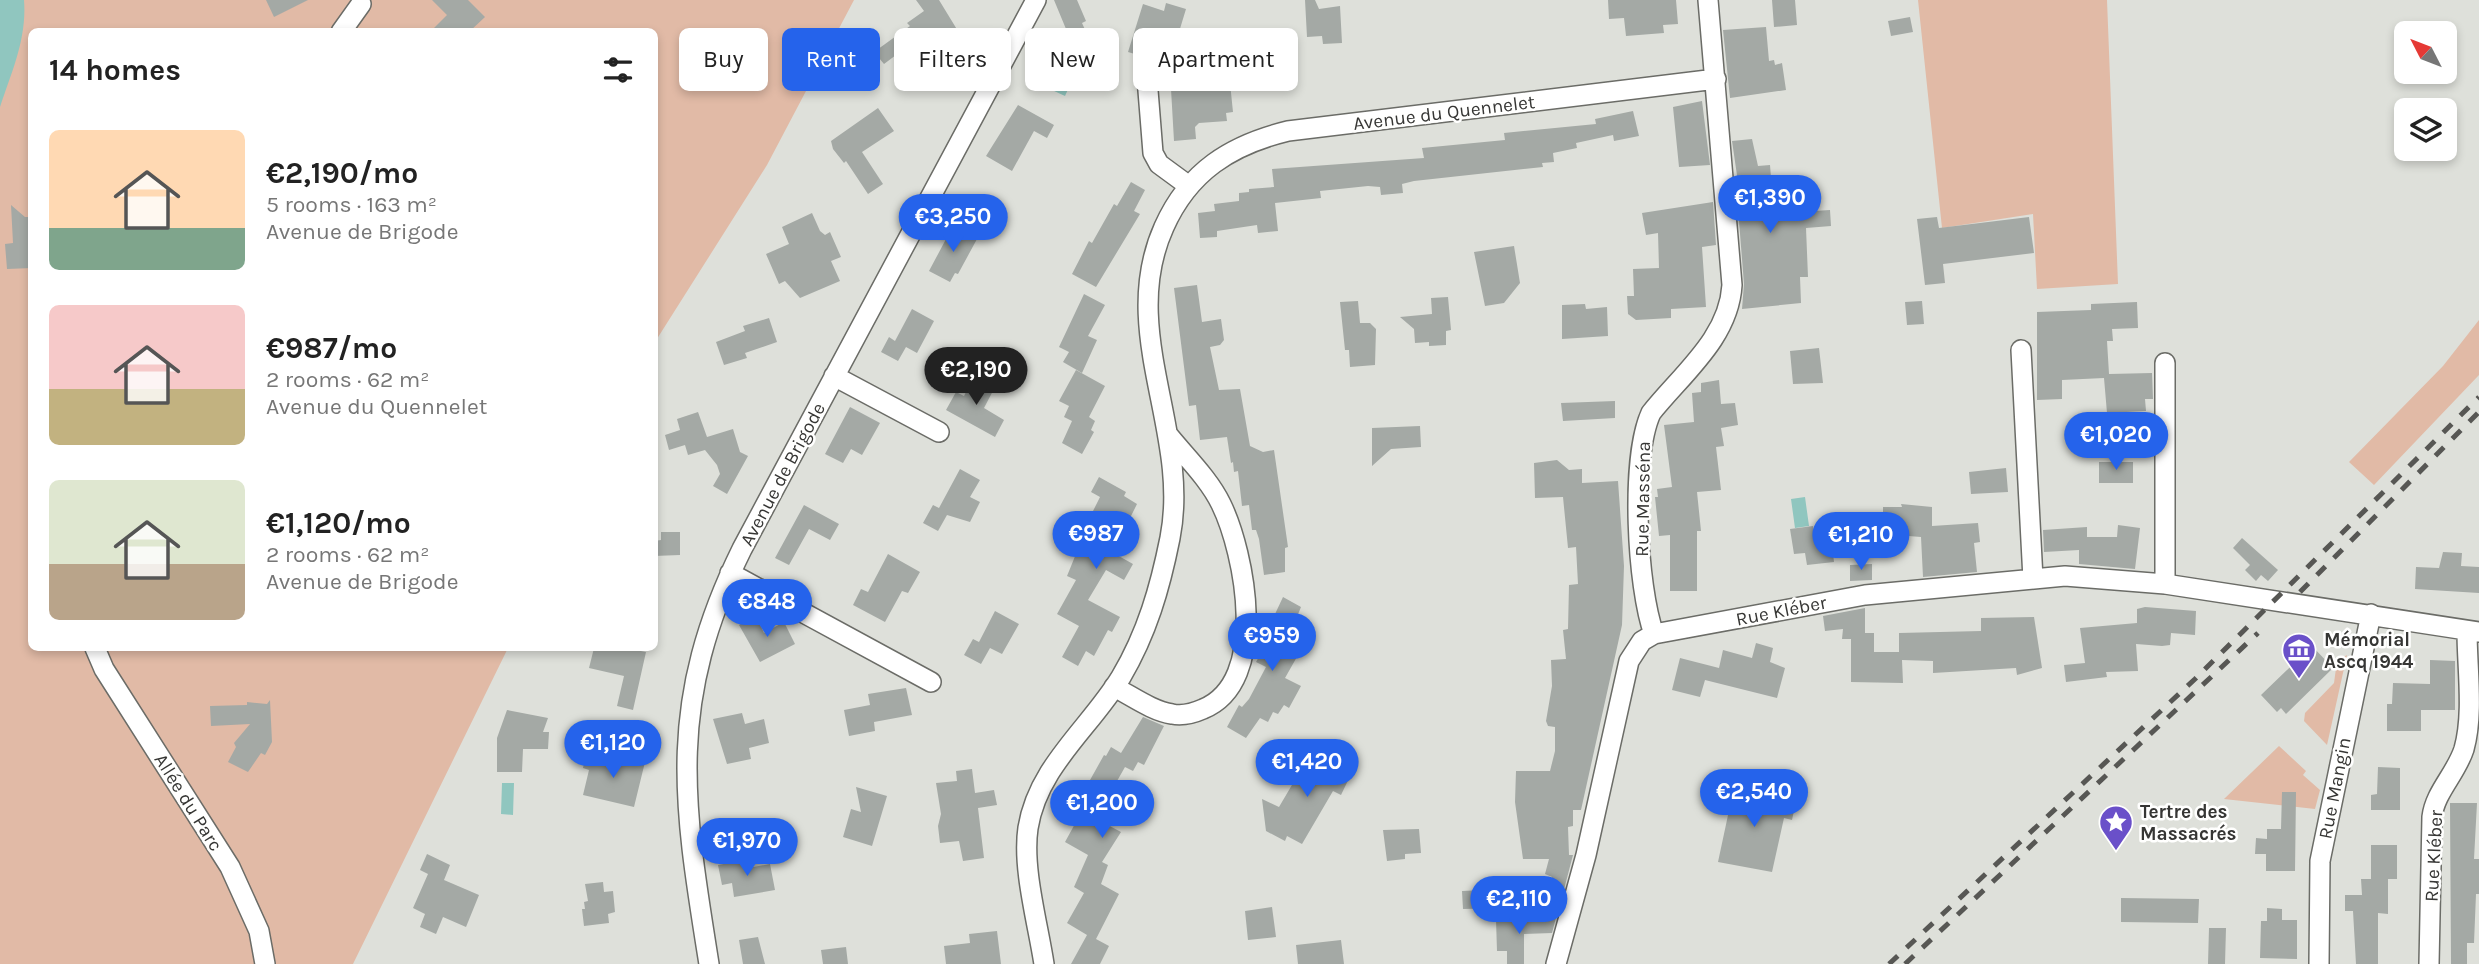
<!DOCTYPE html>
<html lang="en">
<head>
<meta charset="utf-8">
<style>
  :root { --surface:#fff; --page:#f6f6f6; --text:#222; --muted:#767676; --accent:#2563eb }
  body { margin:0; font-family:Karla,sans-serif; background:var(--page); color:var(--text); height:100vh; display:flex; flex-direction:column; font-size:26px; white-space:nowrap }
  * { box-sizing:border-box; margin:0 }
  p { font-size:23px; color:var(--muted) }
  .icon { flex:none; width:38px; height:38px; fill:none; stroke:currentColor; stroke-width:2; stroke-linecap:round; stroke-linejoin:round }
  .map { position:relative; flex:1; overflow:hidden }
  .details { position:absolute; left:28px; top:28px; width:630px; height:623px; display:flex; flex-direction:column; background:var(--surface); border-radius:10px; box-shadow:0 4px 10px #0003 }
  .details>* { flex:none }
  .guide { position:absolute; left:679px; top:28px; width:665px; height:63px; display:flex; gap:14px }
  .needle { width:46px; rotate:312deg }
  .fabs { position:absolute; left:2394px; top:21px; display:grid; gap:14px }
  .fabs a { display:grid; place-items:center; width:63px; height:63px; border-radius:10px; background:var(--surface); box-shadow:0 4px 10px #0003; font-size:35px }
  .price { position:absolute; translate:-50% -60px; padding:0 16px; border-radius:24px; background:var(--accent); color:#fff; font-size:23px; line-height:46px; filter:drop-shadow(0 2px 4px #0008) }
  .price::after { content:''; position:absolute; left:50%; top:42px; width:21px; height:16px; margin-left:-10px; background:inherit; clip-path:polygon(0 0,100% 0,50% 100%) }
  .price.selected { background:#222; color:#fff }
  ul { padding:0; list-style:none }
  li { display:flex; align-items:center; gap:21px; height:175px; padding:0 21px }
  li span { display:grid; place-items:center; flex:none; width:196px; height:140px; border-radius:10px; color:#555 }
  li>.icon { margin-inline-start:auto }
  span .icon { width:84px; height:84px; fill:#fffc; stroke-width:1 }
  li b { font-size:30px }
  h2 { display:flex; justify-content:space-between; align-items:center; height:84px; padding:0 21px; font-size:30px }
  .pill { padding:0 24px; border-radius:10px; background:var(--surface); box-shadow:0 4px 10px #0003; font-size:24px; line-height:63px }
  .pill.selected { background:var(--accent); color:#fff }
  .map>svg:first-child { display:block }
  .green { fill:#e1baa6 }
  .water { fill:#90c6bf }
  .building { fill:#a4a9a5 }
  .lines { fill:none; stroke-linecap:round; stroke-linejoin:round }
  .minor-casing { stroke:#6b6c67; stroke-width:22 }
  .minor { stroke:#fff; stroke-width:19 }
  .rail { stroke:#575754; stroke-width:5; stroke-dasharray:12 12; stroke-linecap:butt }
  .labels { text-anchor:middle; stroke-width:5; stroke-linejoin:round; paint-order:stroke }
  .street-label { font-size:19px; fill:#363634; stroke:#fffffe }
  .poi-label { font-size:19px; font-weight:bold; fill:#363634; stroke:#fffffe; text-anchor:start }
</style>
</head>
<body>
<div class="map">
<svg width="2479" height="964" viewBox="0 0 2479 964">
  <rect width="100%" height="100%" fill="#dee0da"/>
  <!-- green -->
  <path class="green" d="M0 0H854L767 165 655 342 654 32H32V648H508L353 964H0Z
    M1918 0H2107L2118 284 2037 289 2033 214 1942 228Z
    M2479 320V375L2374 485 2349 462 2443 366Z
    M2347 655 2327 745 2304 721 2305 713 2334 683 2337 661Z
    M2279 746 2306 771 2303 775 2320 790 2315 809 2224 799Z"/>
  <!-- water -->
  <path class="water" d="M0 0H24C27 38 12 71 0 107Z
    M920 52 929 64 905 81 897 69Z
    M1044 73 1070 85 1065 96 1039 84Z
    M1805 497 1809 526 1795 528 1791 499Z
    M502 783H514L513 815 501 814Z"/>
  <!-- building -->
  <path class="building" d="M266 0H308L274 17Z
    M432 0H468L485 17 469 32H430L447 15Z
    M916 0H939L961 36 948 45 938 30 910 48 908 46 884 64 874 52 910 26 907 23 924 11Z
    M1054 0H1077L1086 21 1082 23 1092 45 1054 61 1045 38 1066 29Z
    M1305 0H1315L1319 9 1340 6 1342 43 1323 44 1322 36 1307 37Z
    M1608 0H1676L1678 24 1663 25 1664 33 1626 36 1624 18 1609 19Z
    M1772 0H1795L1797 25 1774 27Z
    M1166 3 1186 9 1172 55 1148 48 1145 57 1128 52 1143 4 1164 11Z
    M1910 17 1913 32 1891 36 1888 21Z
    M1766 27 1769 61 1774 60 1775 65 1782 63 1786 90 1730 98 1723 30Z
    M1230 83 1233 112 1226 113 1227 121 1199 123 1195 127 1196 139 1174 141 1171 89Z
    M1702 101 1710 165 1679 167 1673 107Z
    M1018 105 1054 125 1047 138 1034 131 1012 171 986 156Z
    M878 108 894 131 862 152 883 184 868 194 846 161 844 163 833 149 831 141Z
    M1633 111 1639 136 1614 141 1613 135 1576 143 1577 148 1553 153 1554 162 1542 163 1543 167 1414 181 1402 184 1403 193 1381 195 1380 187 1368 186 1320 191 1321 198 1275 203 1278 231 1258 233 1257 225 1217 231V237L1200 238 1198 213 1215 211 1214 204 1239 201V193L1249 192V189L1274 187 1272 169 1424 158 1422 148 1505 140 1504 133 1596 124 1595 119Z
    M1752 139 1758 166 1770 165 1773 203 1798 202 1799 212 1830 210 1831 226 1806 228 1808 277H1800L1801 303 1742 309 1744 284 1737 196H1740L1732 141Z
    M1131 182 1145 190 1134 211 1140 214 1096 287 1072 274 1089 241 1092 243 1114 204 1117 206Z
    M1713 202 1716 245 1702 247 1706 307 1671 309V318L1636 320 1628 314 1627 296H1634L1633 269 1659 268 1658 233 1646 235 1642 213Z
    M11 205 25 217H31L32 268 7 269 5 244 13 243Z
    M812 213 820 231 825 235 830 232 841 257 831 261 840 281 800 298 785 281 779 284 766 254 789 244 782 227Z
    M1937 217 1939 228 2029 217 2034 253 1943 264 1945 283 1925 285 1917 219Z
    M953 226 977 239 958 274 955 273 950 282 929 271Z
    M1514 246 1520 283 1504 303 1485 306 1474 252Z
    M1197 285 1202 322 1221 319 1224 340 1220 345 1210 347 1219 390 1240 389 1250 446 1263 452 1274 450 1288 547 1285 548V572L1264 575 1259 539 1256 530H1252L1249 505 1242 506 1238 471 1234 472 1233 462 1231 463 1227 437 1200 440 1196 405 1189 406 1174 288Z
    M1084 294 1105 305 1088 336 1097 340 1082 373 1063 362 1069 352 1059 347Z
    M1448 297 1451 330 1446 331V345L1429 346V342L1415 343 1414 329 1400 317 1432 314 1431 298Z
    M1358 301 1360 323H1370L1376 329 1375 365 1350 367 1349 350H1345L1340 302Z
    M1922 301 1924 324 1907 325 1905 302Z
    M2137 302 2138 328 2112 329 2113 341H2107L2109 374 2152 373 2153 399H2145L2146 411 2107 413 2104 378 2062 380V399L2037 400V312L2091 310V304Z
    M1585 304 1586 309 1607 307 1608 336 1562 339V305Z
    M912 309 934 321 917 353 906 347 898 361 881 352 889 337 895 341Z
    M769 318 777 342 745 353 747 358 724 365 716 342 745 331 743 326Z
    M1819 348 1823 383 1793 384 1790 351Z
    M1076 370 1105 386 1089 417 1095 421 1091 430 1094 432 1082 454 1062 443 1072 421 1064 417 1069 406 1059 401Z
    M974 376 995 387 984 408 1004 420 995 437 946 410 956 392 964 396Z
    M1719 380 1721 404 1735 403 1738 425 1721 428 1724 446 1716 447 1721 490 1697 492 1701 531H1697V591H1670V535L1659 536 1655 497H1658L1657 489 1672 487 1664 425 1694 422 1692 393 1701 392V383Z
    M1615 401V418L1563 421 1561 403Z
    M850 407 880 423 862 455 851 449 843 463 825 454Z
    M698 412 707 437 733 429 740 452 748 456 727 494 713 486 720 474 717 465 705 450 688 455 685 445 669 450 665 435 680 430 677 419Z
    M1420 426 1421 447 1391 449 1372 466V428Z
    M1557 460 1569 470 1582 469V483L1618 481 1624 566 1622 625 1581 810H1573V826L1568 827 1569 855H1573L1561 901 1547 897 1552 877 1545 874 1549 859H1523L1515 802 1516 771H1550L1555 751V727L1548 726 1546 721 1552 686 1551 660 1566 659 1563 630 1568 629 1569 585 1578 584 1576 547 1568 548 1563 497 1535 498 1534 463Z
    M2099 462H2133V483H2099Z
    M2006 468 2008 492 1971 494 1969 472Z
    M960 469 980 480 970 497 980 502 970 522 947 515 938 531 923 523 933 505 939 508Z
    M1099 477 1126 492 1124 496 1137 504 1129 520 1125 518 1108 550 1133 564 1124 580 1106 570 1088 600 1120 617 1112 632 1108 630 1094 656 1086 651 1078 666 1062 657 1079 626 1057 614 1076 580 1067 576 1078 549 1075 547 1100 497 1091 492Z
    M1901 504 1932 507V526L1978 523 1980 542 1974 543 1977 572 1923 577 1921 537 1883 534V507H1902Z
    M804 505 839 524 830 540 809 529 789 565 775 558Z
    M2118 525 2140 528 2135 569 2079 564V550L2044 552 2043 530 2087 527V537H2117Z
    M1813 526 1815 538 1831 536 1834 562 1807 565 1805 553 1794 554 1790 529Z
    M661 532H680V555L654 556V541L661 540Z
    M2242 538 2278 570 2268 581 2261 575 2256 581 2245 570 2250 565 2233 548Z
    M2443 552 2462 553 2461 566 2479 567V593L2415 589 2416 567 2439 568Z
    M888 554 920 572 908 593 902 591 885 622 853 605 861 589 868 592Z
    M1872 564V580L1850 581V565Z
    M1283 597 1301 607 1292 629 1300 634 1294 644 1302 648 1285 678 1301 686 1289 708 1284 705 1278 714 1273 712 1268 722 1260 718 1246 738 1227 727 1239 705 1242 707 1249 699 1266 667 1256 662 1273 632 1268 629Z
    M2145 607 2196 611 2195 635 2171 633 2170 645 2162 646 2136 644 2138 671 2106 672 2107 677 2066 682 2064 665 2085 663 2080 628 2137 623V609Z
    M1865 608V633H1874V652H1899V633L1981 631V618L2034 617 2042 668 2017 675 2016 668 1933 673V661L1902 660 1903 683 1851 682V639H1842L1843 629 1825 631 1823 616Z
    M995 611 1019 624 1002 654 990 648 981 664 964 655 973 639 979 642Z
    M756 616 764 633 784 622 795 644 760 662 739 625Z
    M1756 643 1773 648 1770 662 1785 668 1777 698 1705 680 1700 697 1672 690 1680 658 1719 668 1723 650 1752 658Z
    M2312 646 2333 668 2286 714 2281 708 2277 712 2261 695Z
    M594 648H625L646 652 633 710 617 706 624 676 589 668Z
    M2430 660 2455 661V710H2421V731H2387V704H2392L2393 683 2430 684Z
    M906 688 912 715 874 722 875 731 849 736 844 710 870 705 868 694Z
    M270 700 272 742 265 755 261 753 248 772 228 762 236 747 234 743 250 724 211 726 210 706 247 705V702L267 704Z
    M507 710 548 718 543 732H549L548 749H523L522 772H497V738Z
    M742 713 745 724 764 719 769 743 749 748 751 759 727 764 713 719Z
    M1143 717 1164 726 1144 765 1138 762 1133 771 1125 767 1104 804 1112 809 1104 823 1121 832 1102 862 1108 865 1101 884 1119 894 1096 939 1109 946 1100 964H1071L1087 935 1067 923 1084 893 1074 887 1088 855 1065 842 1082 811 1077 808 1083 799 1080 798 1104 755 1106 756 1111 747 1121 753Z
    M1322 751 1354 768 1341 795 1333 791 1302 844 1287 836 1285 841 1266 831 1262 799 1279 807 1299 773 1308 777Z
    M586 754 628 763 629 758 645 762 634 807 583 795 589 770 583 768Z
    M2378 767 2400 768V810H2371V795L2377 794Z
    M972 769 975 793 994 790 997 805 978 808 984 858 963 861 959 841 940 843 938 826 941 814 936 783 957 781 956 771Z
    M856 787 887 796 872 846 843 837 851 809 861 812Z
    M1734 787 1796 801 1792 820 1784 818 1772 872 1718 862Z
    M2282 792H2296L2295 871H2266V854H2255L2256 838 2267 839V829H2281Z
    M2450 803H2477L2474 859H2479V894H2476L2474 943H2467V964H2451Z
    M1419 829 1421 853 1405 854V859L1387 861 1383 830Z
    M2371 845H2397V879H2388V914L2378 913V964H2356L2353 911H2345V895H2362L2361 879H2371Z
    M427 854 450 865 444 880 479 895 466 927 443 917 436 934 420 927 425 914 413 908 428 874 420 870Z
    M746 860 748 868 770 864 775 890 734 897 732 883 722 885 718 865Z
    M603 882 604 892 613 891 615 912 608 914 609 923 584 926 582 909H585L584 902 588 901 585 884Z
    M1485 890V893H1500L1501 908 1463 909 1462 891Z
    M2121 898 2199 899 2198 923 2121 922Z
    M1272 907 1276 937 1248 940 1245 911Z
    M2267 908 2282 909V920H2297V959L2260 958 2261 921H2267Z
    M1556 918 1552 933 1524 934V964H1507V951H1497L1496 920Z
    M2209 928H2226L2225 964H2208Z
    M997 931 1001 964H946L944 946 970 943 969 934Z
    M758 937 765 964H743L739 940Z
    M1341 940 1344 964H1298L1296 945Z
    M846 947 848 964H823L821 950Z"/>
  <g class="lines">
    <!-- minor casing -->
    <g class="minor-casing">
      <path id="minor" d="M341 32 361 4
        M1147 78 1153 153 1159 164 1189 186
        M2021 350 2033 579
        M2165 363V584
        M834 376 939 432
        M730 573 931 682
        M1654 634C1637 587 1630 459 1651 413 1682 374 1729 338 1732 285L1708 0
        M95 648 104 669 230 867 259 931 265 964
        M1114 687C1132 696 1152 711 1172 714 1182 716 1194 713 1203 709 1270 682 1245 553 1221 504 1209 479 1186 457 1169 436
        M709 964C683 802 666 703 742 549L1036 0
        M1044 964C1038 924 1022 868 1028 828 1038 766 1090 728 1121 677 1147 633 1160 588 1170 538 1191 432 1117 331 1164 227 1189 171 1231 145 1288 131L1716 79
        M1556 964 1586 855 1629 661 1642 641 1654 634 1865 595 2065 576 2165 584 2479 632
        M2319 964 2320 861 2371 614
        M2429 964 2432 817C2435 792 2456 774 2464 749 2474 713 2467 668 2467 631"/>
    </g>
    <!-- minor -->
    <use href="#minor" class="minor"/>
    <!-- rail -->
    <path class="rail" d="M2300 592 2479 412
      M1889 964 2195 679 2479 397
      M1905 964 2258 633"/>
  </g>
  <!-- icons -->
  <defs>
    <g id="museum-pin" transform="scale(1.75)"><path d="M0 17L-7.5 6A9.5 9.5 0 1 1 7.5 6Z" fill="#6a50c9" stroke="#fffffe"/><path d="M0-6L6-3V-2H-6V-3ZM-5-1h2V3h-2ZM-1-1h2V3h-2ZM3-1h2V3H3ZM-6 4H6V6H-6Z" fill="#fff"/></g>
    <g id="sight-pin" transform="scale(1.75)"><path d="M0 17L-7.5 6A9.5 9.5 0 1 1 7.5 6Z" fill="#6a50c9" stroke="#fffffe"/><path d="M0-6L1.8-2.2L6-1.7L2.9 1.2L3.7 5.4L0 3.3L-3.7 5.4L-2.9 1.2L-6-1.7L-1.8-2.2Z" fill="#fff"/></g>
  </defs>
  <g fill-rule="evenodd">
    <use href="#museum-pin" x="2299" y="650"/>
    <use href="#sight-pin" x="2116" y="822"/>
  </g>
  <g class="labels">
    <!-- street labels -->
    <g class="street-label">
      <text transform="translate(1444 112) rotate(-7)" y="7">Avenue du Quennelet</text>
      <text transform="translate(782 474) rotate(-62)" y="7">Avenue de Brigode</text>
      <text transform="translate(1642 499) rotate(-89)" y="7">Rue Masséna</text>
      <text transform="translate(1781 610) rotate(-11)" y="7">Rue Kléber</text>
      <text transform="translate(2334 788) rotate(-79)" y="7">Rue Mangin</text>
      <text transform="translate(189 802) rotate(58)" y="7">Allée du Parc</text>
      <text transform="translate(2433 856) rotate(-87)" y="7">Rue Kléber</text>
    </g>
    <!-- poi labels -->
    <g class="poi-label">
      <text x="2324" y="646">Mémorial<tspan x="2324" dy="22">Ascq 1944</tspan></text>
      <text x="2140" y="818">Tertre des<tspan x="2140" dy="22">Massacrés</tspan></text>
    </g>
  </g>
</svg>
<div class="fabs">
<a><svg class="needle" viewBox="-14 -14 28 28"><path d="M0-13l5 13h-10z" fill="#e53935"/><path d="M0 13l5-13h-10z" fill="#767676"/></svg></a>
<a><svg class="icon" aria-label="layers" viewBox="0 0 24 24"><path d="M12 4l9 5-9 5-9-5zM3 14l9 5 9-5"/></svg></a>
</div>
<b class="price" style="left:1770px;top:235px">€1,390</b>
<b class="price" style="left:953px;top:254px">€3,250</b>
<b class="price selected" style="left:976px;top:407px">€2,190</b>
<b class="price" style="left:2116px;top:472px">€1,020</b>
<b class="price" style="left:1096px;top:571px">€987</b>
<b class="price" style="left:1861px;top:572px">€1,210</b>
<b class="price" style="left:767px;top:639px">€848</b>
<b class="price" style="left:1272px;top:673px">€959</b>
<b class="price" style="left:613px;top:780px">€1,120</b>
<b class="price" style="left:1307px;top:799px">€1,420</b>
<b class="price" style="left:1754px;top:829px">€2,540</b>
<b class="price" style="left:1102px;top:840px">€1,200</b>
<b class="price" style="left:747px;top:878px">€1,970</b>
<b class="price" style="left:1519px;top:936px">€2,110</b>
<div class="guide">
<a class="pill">Buy</a>
<a class="pill selected">Rent</a>
<a class="pill">Filters</a>
<a class="pill">New</a>
<a class="pill">Apartment</a>
</div>
<section class="details">
<h2>14 homes<svg class="icon" aria-label="filters" viewBox="0 0 24 24"><path d="M4 7h16M4 17h16"/><circle cx="9" cy="7" r="2"/><circle cx="15" cy="17" r="2"/></svg></h2>
<ul>
<li><span style="background:linear-gradient(#ffd9b3 70%,#7fa58c 0)"><svg class="icon" aria-label="home" viewBox="0 0 24 24"><path d="M3 11l9-7 9 7M6 9v11h12V9"/></svg></span><div><b>€2,190/mo</b><p>5 rooms · 163 m²</p><p>Avenue de Brigode</p></div></li>
<li><span style="background:linear-gradient(#f6c9c9 60%,#c2b280 0)"><svg class="icon" aria-label="home" viewBox="0 0 24 24"><path d="M3 11l9-7 9 7M6 9v11h12V9"/></svg></span><div><b>€987/mo</b><p>2 rooms · 62 m²</p><p>Avenue du Quennelet</p></div></li>
<li><span style="background:linear-gradient(#dfe7d0 60%,#b9a48a 0)"><svg class="icon" aria-label="home" viewBox="0 0 24 24"><path d="M3 11l9-7 9 7M6 9v11h12V9"/></svg></span><div><b>€1,120/mo</b><p>2 rooms · 62 m²</p><p>Avenue de Brigode</p></div></li>
</ul>
</section>
</div>
</body>
</html>
